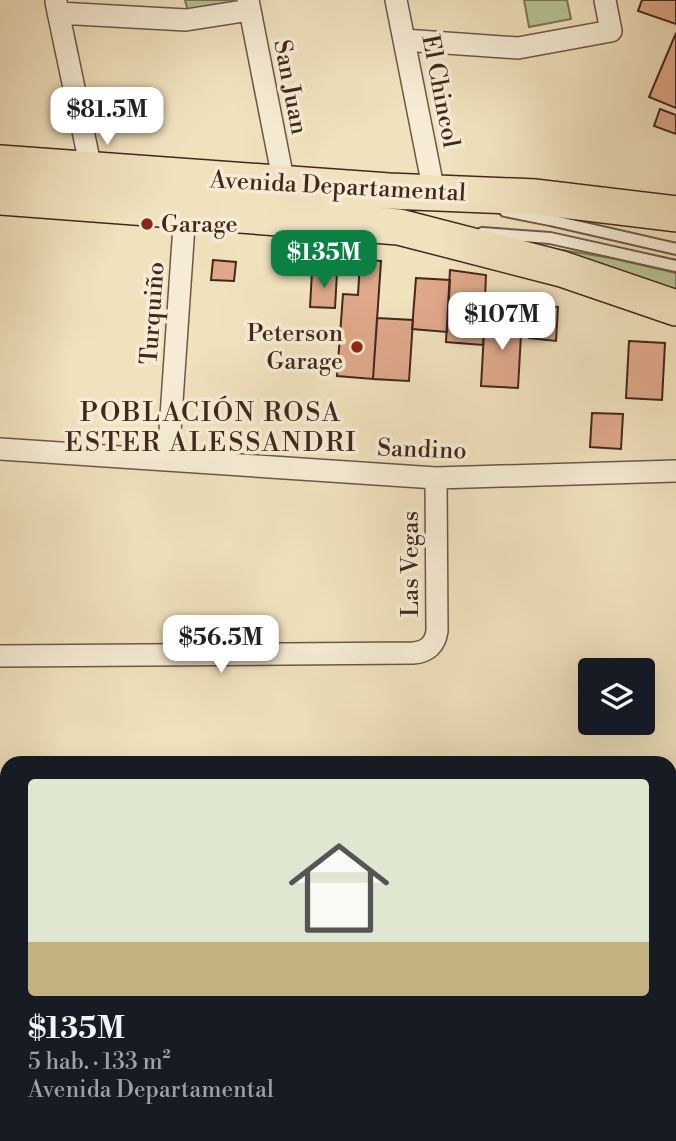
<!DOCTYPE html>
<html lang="es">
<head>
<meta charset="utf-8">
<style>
  :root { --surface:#171b24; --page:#20242c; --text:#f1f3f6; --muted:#9ea1a6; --accent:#0b8043 }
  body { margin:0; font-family:"Libre Bodoni",serif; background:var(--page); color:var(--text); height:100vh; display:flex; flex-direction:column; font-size:26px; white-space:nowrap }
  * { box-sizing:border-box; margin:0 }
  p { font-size:23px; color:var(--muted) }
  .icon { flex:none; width:38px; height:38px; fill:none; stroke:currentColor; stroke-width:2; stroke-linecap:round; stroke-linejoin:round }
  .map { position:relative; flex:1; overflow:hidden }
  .panel { position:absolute; left:0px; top:756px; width:677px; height:385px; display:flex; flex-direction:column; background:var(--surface); border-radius:21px 21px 0 0; box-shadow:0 7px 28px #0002 }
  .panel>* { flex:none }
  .buttons { position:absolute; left:578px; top:658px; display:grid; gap:14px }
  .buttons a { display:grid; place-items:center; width:77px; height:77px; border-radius:7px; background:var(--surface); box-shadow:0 7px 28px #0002; font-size:35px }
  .price { position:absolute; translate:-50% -60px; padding:0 16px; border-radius:14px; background:#fff; color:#222; font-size:23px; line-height:46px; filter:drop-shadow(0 2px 4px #0008) }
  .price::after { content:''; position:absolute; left:50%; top:42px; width:21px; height:16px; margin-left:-10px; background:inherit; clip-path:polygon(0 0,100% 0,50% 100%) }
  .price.current { background:var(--accent); color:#fff }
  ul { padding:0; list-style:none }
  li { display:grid; align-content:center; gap:14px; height:371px; padding:0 28px }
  li span { display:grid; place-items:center; height:217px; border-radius:7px; color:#555 }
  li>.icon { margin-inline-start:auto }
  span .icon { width:126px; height:126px; fill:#fffc; stroke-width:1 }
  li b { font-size:30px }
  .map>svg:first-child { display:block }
  .green { fill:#b6c495; stroke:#7c7659; stroke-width:2 }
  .building { fill:#dfa98a; stroke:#42271d; stroke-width:2 }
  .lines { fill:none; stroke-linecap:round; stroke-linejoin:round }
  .lane-casing { stroke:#6e5645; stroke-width:14 }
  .street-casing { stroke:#6e5645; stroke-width:24 }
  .primary-casing { stroke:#42271d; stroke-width:38 }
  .lane { stroke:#f6ecd5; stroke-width:10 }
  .street { stroke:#f6ecd5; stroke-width:21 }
  .primary { stroke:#f1e2be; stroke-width:35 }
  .poi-dot { fill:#8f2418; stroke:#f6ecd5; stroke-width:2.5 }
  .labels { text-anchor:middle; stroke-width:7; stroke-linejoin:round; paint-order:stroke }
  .street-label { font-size:24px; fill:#42271d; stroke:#f6ecd5 }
  .poi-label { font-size:24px; fill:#42271d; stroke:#f6ecd5; text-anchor:start }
  .neighbourhood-label { font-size:26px; letter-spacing:2px; fill:#42271d; stroke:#f6ecd5 }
</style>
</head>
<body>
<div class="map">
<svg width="676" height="1141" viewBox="0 0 676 1141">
  <rect width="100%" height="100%" fill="#f1e2be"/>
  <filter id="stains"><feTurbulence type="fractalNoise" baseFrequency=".00286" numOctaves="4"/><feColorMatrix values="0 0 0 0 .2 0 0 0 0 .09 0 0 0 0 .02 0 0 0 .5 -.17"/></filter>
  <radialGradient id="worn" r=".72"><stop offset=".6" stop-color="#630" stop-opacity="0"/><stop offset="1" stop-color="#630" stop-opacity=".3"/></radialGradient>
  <!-- green -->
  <path class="green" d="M185 0H238L240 7 188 12Z
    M524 0H567L571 19 529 27Z
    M537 246 611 258 676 273V297Z
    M670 804H676V847H670Z"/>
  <!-- building -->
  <path class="building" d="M642 0H676V24L638 11Z
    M676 33V108L649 97Z
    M660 109 676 115V134L654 126Z
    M213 260 236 262 234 281 211 280Z
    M360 260 381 261 373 379 337 376 343 294 358 295Z
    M450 270 486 275 483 345 446 342Z
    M312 272 337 273 335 308 310 307Z
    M416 278 450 280 447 332 412 329Z
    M531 305 558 307 556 341 529 338Z
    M485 315 522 317 518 388 481 386Z
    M377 318 413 320 409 381 373 379Z
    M629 341 665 343 662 400 626 398Z
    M592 413 623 414 621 449 590 447Z"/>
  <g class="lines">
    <!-- lane casing -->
    <g class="lane-casing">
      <path id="lane" d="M505 211 550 220 676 249
        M482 233 550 238 676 266"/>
    </g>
    <!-- street casing -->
    <g class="street-casing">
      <path id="street" d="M248 0 284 184
        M396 0 434 192
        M56 2 91 169
        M58 13 186 20 250 10
        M404 40 518 48 611 31 605 0
        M0 449 436 478 676 471
        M168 460 185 211
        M0 656 413 653C427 652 435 645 437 631L436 478
        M670 799H676
        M0 812H7
        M0 951H7
        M670 1105H676
        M0 1133 7 1132
        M183 1134V1141
        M322 1134 323 1141
        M461 1134 462 1141
        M599 1134V1141"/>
    </g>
    <!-- primary casing -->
    <g class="primary-casing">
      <path id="primary" d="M0 163 389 191 536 197 676 214
        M0 197 399 227 562 269 676 308"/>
    </g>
    <!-- lane -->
    <use href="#lane" class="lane"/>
    <!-- street -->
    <use href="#street" class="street"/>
    <!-- primary -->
    <use href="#primary" class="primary"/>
  </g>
  <!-- markers -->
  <g class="poi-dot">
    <circle cx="147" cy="224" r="7"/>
    <circle cx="357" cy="347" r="7"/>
  </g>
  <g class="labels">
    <!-- street labels -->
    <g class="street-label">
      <text transform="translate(291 87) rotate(79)" y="8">San Juan</text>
      <text transform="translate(441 91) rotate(79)" y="8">El Chincol</text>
      <text transform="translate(338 186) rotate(3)" y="8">Avenida Departamental</text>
      <text transform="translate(152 313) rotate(-86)" y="8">Turquiño</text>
      <text transform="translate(422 449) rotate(2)" y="8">Sandino</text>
      <text transform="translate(410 564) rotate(-90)" y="8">Las Vegas</text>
    </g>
    <!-- poi labels -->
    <g class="poi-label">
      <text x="161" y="232">Garage</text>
      <text x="343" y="341" text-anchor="end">Peterson<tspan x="343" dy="28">Garage</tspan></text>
    </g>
    <!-- neighbourhood labels -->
    <g class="neighbourhood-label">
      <text x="211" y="421">POBLACIÓN ROSA<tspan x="211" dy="30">ESTER ALESSANDRI</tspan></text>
    </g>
  </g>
  <rect width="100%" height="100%" filter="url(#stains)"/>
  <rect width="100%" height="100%" fill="url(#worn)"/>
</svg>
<div class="buttons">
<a><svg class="icon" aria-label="layers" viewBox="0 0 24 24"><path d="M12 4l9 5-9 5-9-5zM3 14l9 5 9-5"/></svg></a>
</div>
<b class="price" style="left:107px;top:147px">$81.5M</b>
<b class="price current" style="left:324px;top:290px">$135M</b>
<b class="price" style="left:502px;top:352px">$107M</b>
<b class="price" style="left:221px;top:675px">$56.5M</b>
<section class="panel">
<ul>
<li><span style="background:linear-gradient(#dfe7d0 75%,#c2b280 0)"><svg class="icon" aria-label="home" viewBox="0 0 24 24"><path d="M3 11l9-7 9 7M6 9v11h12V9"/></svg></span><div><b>$135M</b><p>5 hab. · 133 m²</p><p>Avenida Departamental</p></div></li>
</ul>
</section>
</div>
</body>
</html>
